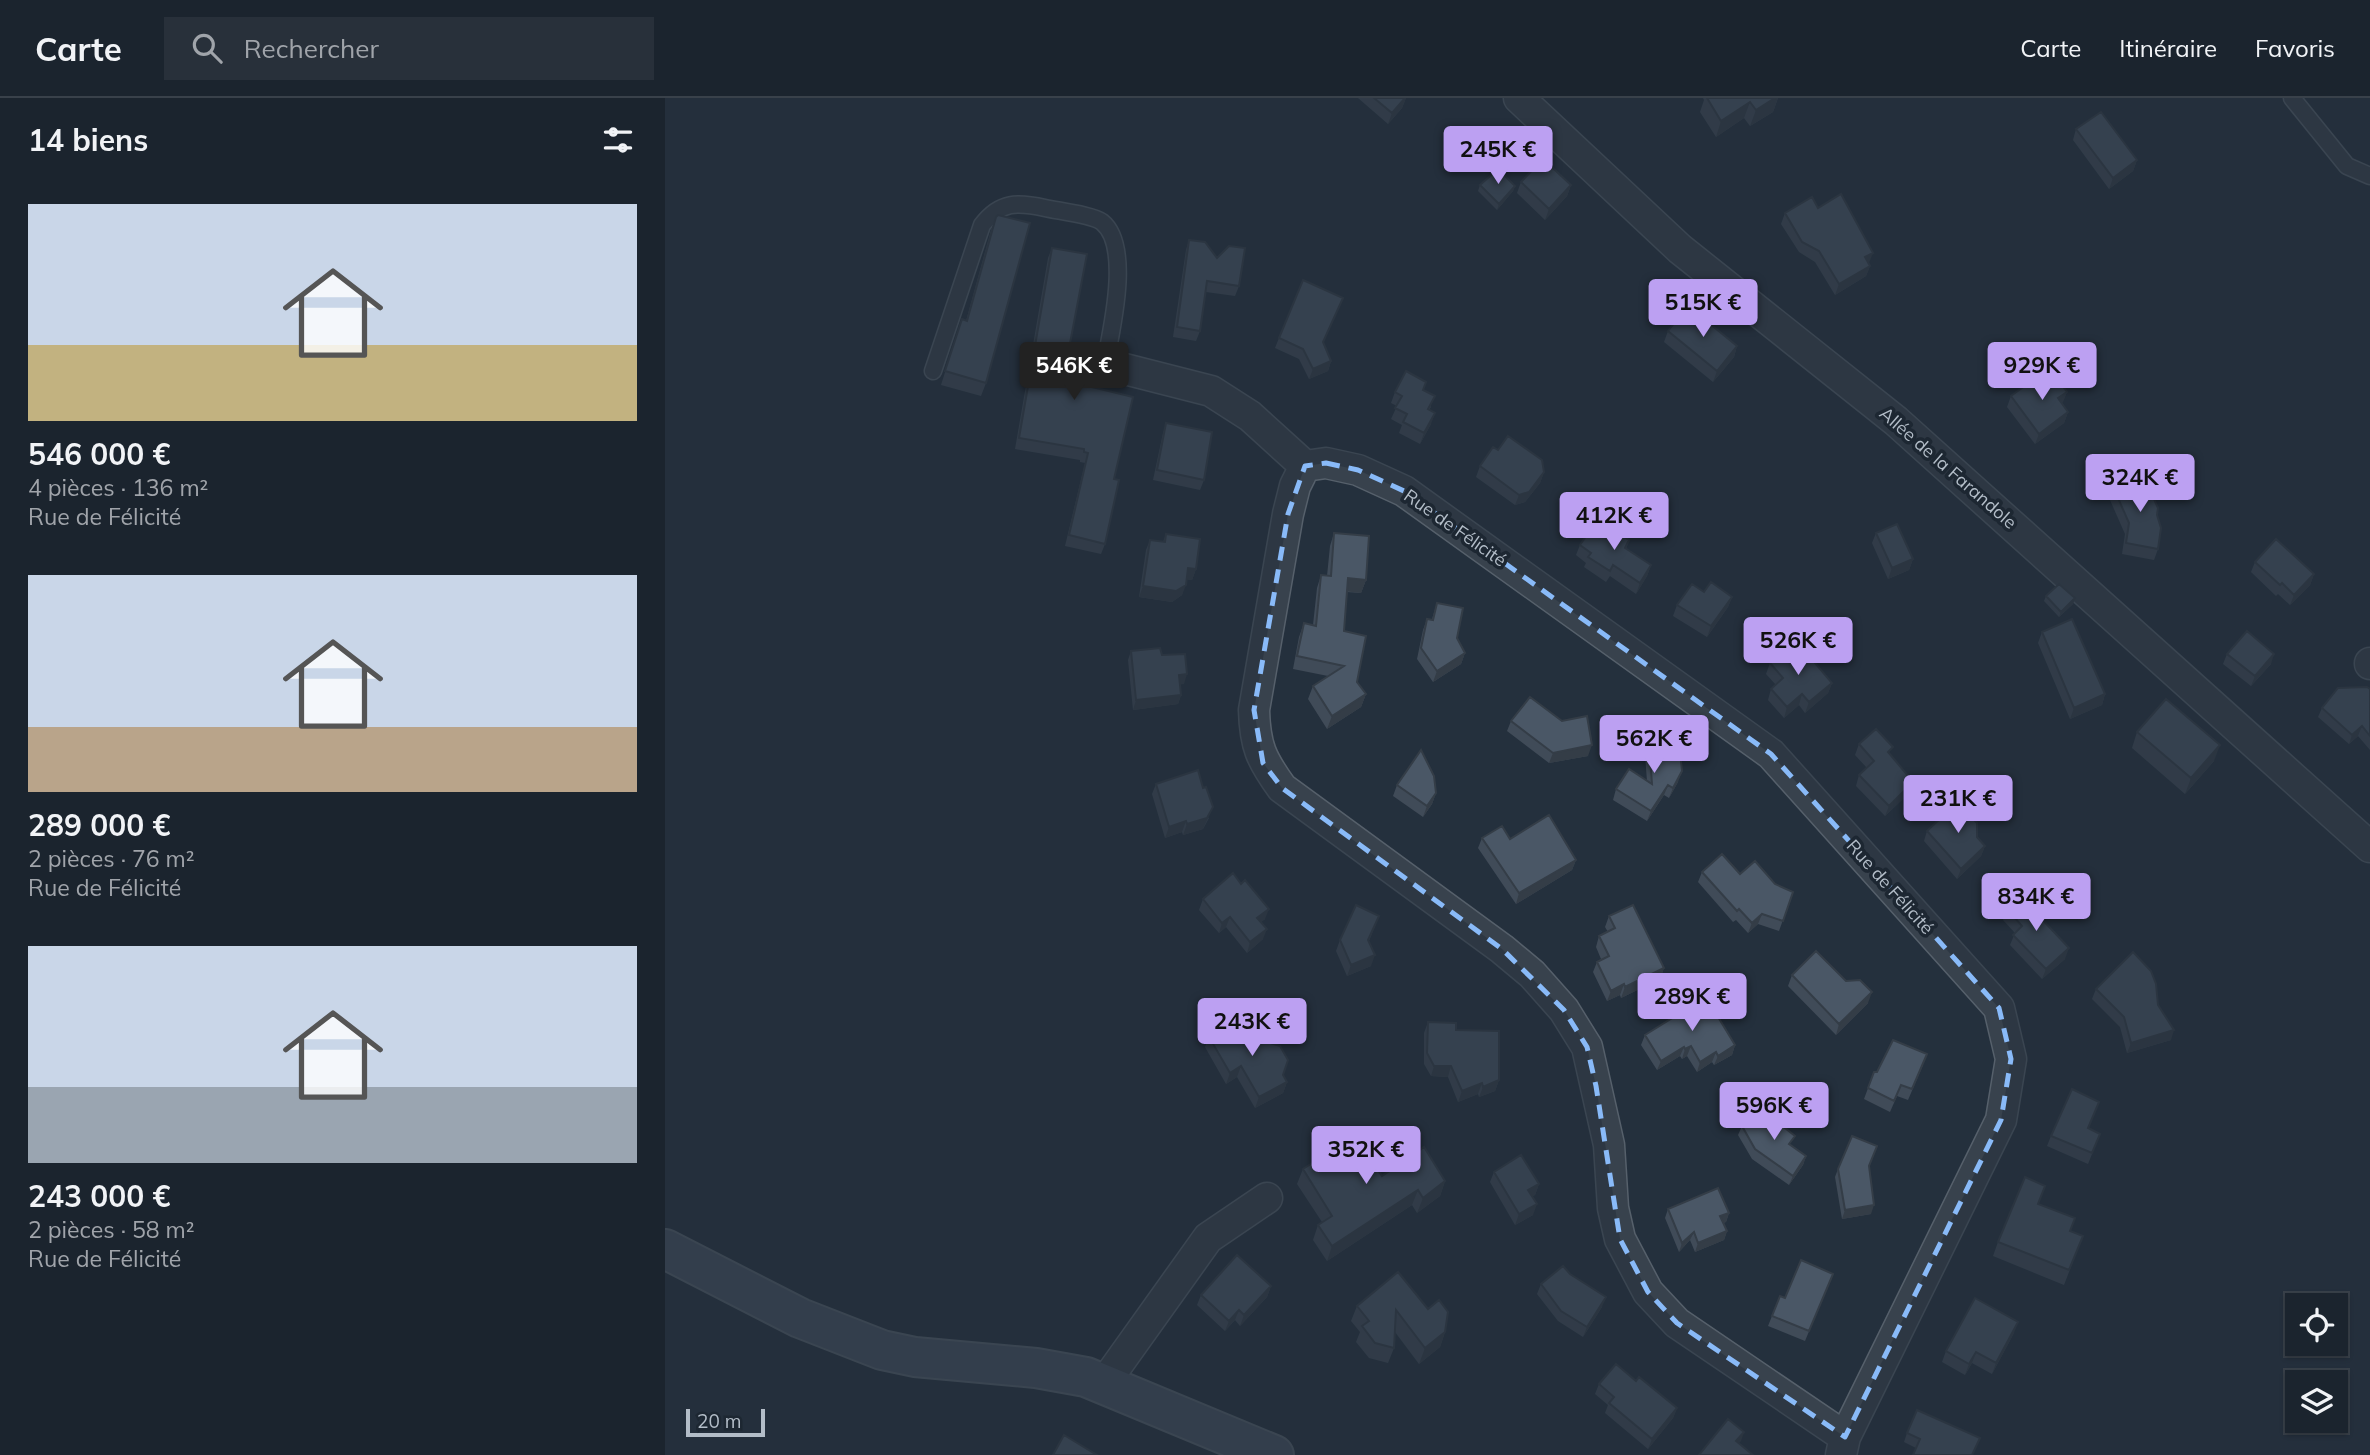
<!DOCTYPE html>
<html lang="fr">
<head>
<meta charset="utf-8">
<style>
  :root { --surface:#1b242e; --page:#28303a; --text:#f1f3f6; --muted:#a0a4aa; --line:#39414a; --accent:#bca0f2 }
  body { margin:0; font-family:Mulish,sans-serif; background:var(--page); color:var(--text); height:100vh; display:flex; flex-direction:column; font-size:26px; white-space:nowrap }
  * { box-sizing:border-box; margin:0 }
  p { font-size:23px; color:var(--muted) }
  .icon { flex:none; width:38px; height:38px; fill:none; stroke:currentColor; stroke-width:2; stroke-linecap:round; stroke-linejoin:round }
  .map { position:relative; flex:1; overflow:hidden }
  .panel { display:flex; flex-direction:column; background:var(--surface); width:665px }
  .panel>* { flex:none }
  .buttons { position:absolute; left:1620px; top:1195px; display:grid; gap:14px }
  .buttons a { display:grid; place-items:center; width:63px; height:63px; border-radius:0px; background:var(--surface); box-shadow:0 2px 5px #0004,0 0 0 2px var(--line); font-size:35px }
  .scale { position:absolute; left:21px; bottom:18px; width:79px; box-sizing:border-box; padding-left:7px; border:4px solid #b3bdc8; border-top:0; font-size:19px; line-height:24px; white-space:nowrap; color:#b3bdc8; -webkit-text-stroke:5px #1d2732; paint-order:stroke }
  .price { position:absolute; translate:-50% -60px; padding:0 16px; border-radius:7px; background:var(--accent); color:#111; font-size:23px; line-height:46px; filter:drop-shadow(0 2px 4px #0008) }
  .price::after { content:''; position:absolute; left:50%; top:42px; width:21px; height:16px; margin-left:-10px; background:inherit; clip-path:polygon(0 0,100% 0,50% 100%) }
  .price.on { background:#222; color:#fff }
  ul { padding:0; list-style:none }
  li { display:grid; align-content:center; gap:14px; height:371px; padding:0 28px }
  li span { display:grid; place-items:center; height:217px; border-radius:0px; color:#555 }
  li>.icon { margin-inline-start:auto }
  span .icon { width:126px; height:126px; fill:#fffc; stroke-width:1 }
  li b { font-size:30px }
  h2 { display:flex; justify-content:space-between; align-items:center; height:84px; padding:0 28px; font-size:30px }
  header { display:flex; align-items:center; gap:42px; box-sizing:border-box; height:98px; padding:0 35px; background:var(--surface); border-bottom:2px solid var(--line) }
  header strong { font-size:33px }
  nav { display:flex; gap:38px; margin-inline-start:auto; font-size:24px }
  .search { width:490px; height:63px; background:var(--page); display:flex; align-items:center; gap:18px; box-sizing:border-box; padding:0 24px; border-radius:0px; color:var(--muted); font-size:26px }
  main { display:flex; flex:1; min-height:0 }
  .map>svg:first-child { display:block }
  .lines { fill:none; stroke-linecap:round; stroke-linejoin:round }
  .lane-casing { stroke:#56606b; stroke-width:19 }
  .street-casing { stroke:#56606b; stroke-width:33 }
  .secondary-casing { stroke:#56606b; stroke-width:42 }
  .lane { stroke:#38424d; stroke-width:16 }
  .street { stroke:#38424d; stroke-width:30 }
  .secondary { stroke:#465160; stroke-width:38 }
  .wall { fill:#404b58 }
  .shaded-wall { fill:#343d47 }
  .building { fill:#4a5766; stroke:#343d47; stroke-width:2 }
  .marked { fill:none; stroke:#89baf8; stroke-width:5; stroke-dasharray:14 9; stroke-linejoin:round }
  .labels { text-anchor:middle; stroke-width:7; stroke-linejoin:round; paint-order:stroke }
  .street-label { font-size:18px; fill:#b3bdc8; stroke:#1d2732 }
</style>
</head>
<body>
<header>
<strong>Carte</strong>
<div class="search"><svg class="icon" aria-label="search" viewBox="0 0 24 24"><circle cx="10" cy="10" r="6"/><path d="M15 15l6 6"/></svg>Rechercher</div>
<nav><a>Carte</a><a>Itinéraire</a><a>Favoris</a></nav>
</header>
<main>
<section class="panel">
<h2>14 biens<svg class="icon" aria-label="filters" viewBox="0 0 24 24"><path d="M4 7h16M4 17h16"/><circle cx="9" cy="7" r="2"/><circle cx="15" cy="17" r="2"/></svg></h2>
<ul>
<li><span style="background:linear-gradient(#c9d6e8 65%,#c2b280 0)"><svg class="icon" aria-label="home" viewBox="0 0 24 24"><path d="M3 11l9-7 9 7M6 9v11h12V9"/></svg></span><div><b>546 000 €</b><p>4 pièces · 136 m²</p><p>Rue de Félicité</p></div></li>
<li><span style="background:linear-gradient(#c9d6e8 70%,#b9a48a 0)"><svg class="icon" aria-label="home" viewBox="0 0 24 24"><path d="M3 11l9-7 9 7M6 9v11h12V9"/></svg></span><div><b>289 000 €</b><p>2 pièces · 76 m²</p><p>Rue de Félicité</p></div></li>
<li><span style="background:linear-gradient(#c9d6e8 65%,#9aa5b1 0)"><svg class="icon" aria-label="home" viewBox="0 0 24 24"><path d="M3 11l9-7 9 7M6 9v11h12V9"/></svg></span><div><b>243 000 €</b><p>2 pièces · 58 m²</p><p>Rue de Félicité</p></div></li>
</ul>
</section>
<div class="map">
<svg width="1705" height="1357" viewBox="0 0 1705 1357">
  <rect width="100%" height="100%" fill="#24303d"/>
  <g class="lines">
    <!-- lane casing -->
    <g class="lane-casing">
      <path id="lane" d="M1627 0 1682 68 1705 78
        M268 273 317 127C335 103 353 104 380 110 393 113 428 117 437 124 467 148 446 234 440 266"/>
    </g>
    <!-- street casing -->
    <g class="street-casing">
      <path id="street" d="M854 0 1015 151 1231 323 1705 749
        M440 266 546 293 585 318 640 368
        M1705 565V566
        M438 1287 543 1140 602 1100
        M1176 1357 1180 1339 1336 1022 1346 961 1334 910 1106 656 739 393 693 372 661 365 640 368 630 388 623 416 589 612C590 648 596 661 617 690L837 851 867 876 899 912 922 949 944 1047 948 1110 955 1141 983 1194 1012 1225 1180 1339"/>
    </g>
    <!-- secondary casing -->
    <g class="secondary-casing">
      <path id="secondary" d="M0 1151 135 1220 217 1252 250 1259 371 1270 421 1279 609 1357"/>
    </g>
    <!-- lane -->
    <use href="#lane" class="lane"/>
    <!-- street -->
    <use href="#street" class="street"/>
    <!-- secondary -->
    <use href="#secondary" class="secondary"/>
  </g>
  <!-- wall -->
  <path class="wall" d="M693 0H741L737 10 723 26Z
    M1038 0H1113L1108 14 1085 28 1079 20 1051 39 1035 14 1039 2Z
    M1411 31 1472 62 1468 73 1444 91 1408 42Z
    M856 84 906 87 902 98 880 122 852 95Z
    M815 87 850 88 848 93 832 112 813 93Z
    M1153 110 1204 165 1205 168 1201 178 1170 197 1150 164 1134 154 1116 126 1120 115Z
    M331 119 321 285 316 298 276 287 297 221 301 223 326 132Z
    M524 142 574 188 570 198 541 194 535 233 531 243 508 239 521 152Z
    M387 150 398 282 449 381 440 446 436 456 400 448 420 365 415 364V362L350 351 383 160Z
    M678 200 658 245 666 263 663 273 644 281 634 261 610 250 614 240Z
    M1003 233 1072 248 1069 259 1048 284 999 244Z
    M1382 283 1402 294 1397 305 1403 314 1399 325 1370 346 1342 309 1346 298Z
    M758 292 766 309 764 312 766 326 755 346 734 335 737 327 726 321 732 308 726 305 730 294Z
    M501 325 539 382 535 392 488 382 498 335Z
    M815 368 879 374 875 385 860 404 850 407 811 379Z
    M1449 391 1480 392 1492 417 1493 451 1489 462 1457 456 1460 436 1445 402Z
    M669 435 701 482 696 495 682 494 679 533 692 584 701 596 696 609 662 631 643 601 648 588 663 578 628 571 634 539 639 525 648 527 652 490 656 477 662 478 665 448Z
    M1211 435 1248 461 1244 472 1223 481 1207 445Z
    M501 436 531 471 527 482 521 481 517 497 507 504 474 499 481 452 485 442 498 444Z
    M964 442 961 451 986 467 982 478 971 496 945 478 941 484 919 469 921 465 911 457 915 447Z
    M1590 464 1649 476 1645 487 1625 507 1613 496 1611 498 1586 474Z
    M1039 494 1067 499 1063 509 1042 539 1008 518 1012 507Z
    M1381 498 1410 500 1408 506 1394 519 1379 503Z
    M772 505 800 555 796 566 768 584 752 561 758 532 762 521H767Z
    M1377 534 1440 596 1437 607 1405 621 1373 545Z
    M466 553 497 557 519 586H515L516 597 513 606 468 612 463 562Z
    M1562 556 1606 566 1586 588 1558 566Z
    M1141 562 1167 585 1163 595 1140 615 1134 607 1119 620 1103 602 1106 591 1111 587 1101 576 1105 565Z
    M1705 591V652L1693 638 1684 646 1653 619 1657 610Z
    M846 623 923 658 884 665 842 633Z
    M1472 634 1549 663 1520 696 1467 650Z
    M984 646 1013 684 1004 700 999 697 982 723 948 702 951 691 982 683 980 657Z
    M1194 646 1225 657 1239 700 1220 718 1191 688 1194 677 1202 670 1190 657Z
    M491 686 544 720 538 731 518 737 517 734 500 740 487 696Z
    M732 687 771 695 767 706 758 719 728 698Z
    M1262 733 1320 748 1316 758 1292 781 1259 743Z
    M817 740 845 741 911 762 907 772 851 806 813 750Z
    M1037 774 1075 776 1110 786 1128 794 1114 833 1093 826 1083 835 1071 822 1068 824 1033 784Z
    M538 801 600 821 596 824 598 841 582 855 561 829 554 835 534 812Z
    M1342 811 1375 813 1374 818 1400 861 1377 881 1345 847 1350 835 1338 822Z
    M714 818 704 843 706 868 682 878 671 853 675 842Z
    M944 818 999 870 995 881 956 900 955 897 942 903 928 874 932 864 936 861 931 849 934 838 943 834 940 829Z
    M1127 877 1181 883 1203 905 1171 937 1123 888Z
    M1431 891 1493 907 1506 942 1462 955 1455 929 1427 901Z
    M763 924 791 932 834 982 830 993 814 999 813 996 793 1004 783 979 766 978 759 966V935Z
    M572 937 618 977 622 984 618 995 590 1010 572 979 561 986 540 949 544 939Z
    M980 937 1070 947 1067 957 1049 967 1047 964 1032 974 1022 958 1017 961 1015 958 992 972 976 947Z
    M1258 967 1243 1002 1232 998 1225 1014 1199 1001 1209 974H1212Z
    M1430 1014 1423 1030 1435 1036 1423 1066 1382 1048 1386 1038Z
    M1077 1028 1126 1047 1141 1058 1138 1067 1124 1087 1087 1061 1073 1037Z
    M1204 1068 1206 1116 1177 1121 1170 1079 1173 1071Z
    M638 1071 780 1083 775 1098 752 1115 747 1107 662 1163 648 1142 653 1127 657 1124 632 1086Z
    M829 1074 874 1086 870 1097 867 1098 868 1117 850 1127 825 1084Z
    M1374 1106 1412 1153 1399 1187 1328 1158 1333 1144Z
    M1003 1111 1064 1115 1061 1124 1058 1125 1062 1133 1059 1142 1030 1154 1025 1142 1014 1154 1000 1120Z
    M733 1174 780 1234 775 1249 754 1266 730 1234 729 1250 723 1265 704 1260 691 1244 695 1234 686 1223 692 1208Z
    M905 1176 937 1209 918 1239 893 1223 872 1196 876 1186Z
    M1168 1176 1140 1243 1103 1228 1107 1218 1120 1200Z
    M606 1188 602 1199 575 1228 570 1222 560 1233 532 1207 536 1197Z
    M1349 1235 1327 1276 1307 1265 1300 1277 1277 1264 1281 1253Z
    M934 1286 1012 1310 1008 1320 983 1351 940 1315 943 1307 930 1296Z
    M1242 1335 1315 1340 1311 1349 1251 1350 1239 1344Z"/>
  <!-- shaded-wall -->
  <path class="shaded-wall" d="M741 0 737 10 723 26 727 15Z
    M1110 0H1113L1108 14 1085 28 1091 12Z
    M1085 4 1079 20 1051 39 1056 23Z
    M1472 62 1468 73 1444 91 1448 80Z
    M906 87 902 98 880 122 884 111Z
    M850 88 848 93 832 112 834 106Z
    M1208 155 1204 165 1197 170 1200 159Z
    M1205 168 1201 178 1170 197 1174 186Z
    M678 200 674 210 654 254 658 244Z
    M1072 248 1069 259 1048 284 1052 273Z
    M666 263 663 273 644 281 648 271Z
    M1402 294 1398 304 1389 311 1393 300Z
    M1403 314 1399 325 1370 346 1374 336Z
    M770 315 766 326 755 346 759 335Z
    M879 374 875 385 860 404 850 407 854 397Z
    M1248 461 1244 472 1223 481 1227 470Z
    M986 467 982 478 971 496 975 485Z
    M523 470 531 471 527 482 519 481Z
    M1649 476 1645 487 1625 507 1629 497Z
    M683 480 701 482 696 495 679 493Z
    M521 487 517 497 507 504 474 499 478 488Z
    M1067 499 1063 509 1042 539 1046 528Z
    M1410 500 1408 506 1394 519 1396 514Z
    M800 555 796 566 768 584 772 573Z
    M1609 556 1606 566 1586 588 1590 578Z
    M522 576 519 586 511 587 514 577Z
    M1167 585 1163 595 1140 615 1144 604Z
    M701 596 696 609 662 631 667 618Z
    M1137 596 1134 607 1119 620 1122 609Z
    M1440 596 1437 607 1405 621 1409 610Z
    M516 597 513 606 468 612 471 602Z
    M1697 628 1693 638 1684 646 1687 637Z
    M927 647 923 658 884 665 888 655Z
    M1555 647 1549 663 1520 696 1526 680Z
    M1017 673 1013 684 1004 700 1008 690Z
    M1003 687 999 697 982 723 986 713Z
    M1243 689 1239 700 1220 718 1224 708Z
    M771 695 767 706 758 719 762 708Z
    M548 709 538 731 518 737 522 726Z
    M521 723 517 734 500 740 504 729Z
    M1320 748 1316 758 1292 781 1296 771Z
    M911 762 907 772 851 806 854 795Z
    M604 811 600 821 589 830 592 820Z
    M1097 816 1093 826 1083 835 1087 825Z
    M565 819 561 829 554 835 557 825Z
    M602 831 598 841 582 855 585 844Z
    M1404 850 1400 861 1377 881 1381 871Z
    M710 857 706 868 682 878 686 867Z
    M999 870 995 881 956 900 960 889Z
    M959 886 955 897 942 903 946 893Z
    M1207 894 1203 905 1171 937 1174 926Z
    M1509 932 1506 942 1462 955 1466 945Z
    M1070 947 1067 957 1049 967 1053 958Z
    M1026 948 1022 958 1017 961 1020 951Z
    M1019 949 1015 958 992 972 996 963Z
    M1051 954 1047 964 1032 974 1035 964Z
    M576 968 572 979 561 986 565 975Z
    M769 968H786L783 979 766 978Z
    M834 982 830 993 814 999 818 989Z
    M622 984 618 995 590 1010 594 999Z
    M817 985 813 996 793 1004 797 993Z
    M1141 1058 1138 1067 1124 1087 1128 1078Z
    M780 1083 775 1098 752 1115 758 1100Z
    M874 1086 870 1097 859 1103 863 1092Z
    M753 1092 747 1107 662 1163 667 1148Z
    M872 1106 868 1117 850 1127 854 1116Z
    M1209 1107 1206 1116 1177 1121 1180 1112Z
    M1064 1115 1061 1124 1052 1127 1055 1118Z
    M1062 1133 1059 1142 1030 1154 1033 1145Z
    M1029 1134 1025 1142 1014 1154 1017 1145Z
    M606 1188 602 1199 575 1228 579 1217Z
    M941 1199 937 1209 918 1239 922 1229Z
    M574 1212 570 1222 560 1233 564 1223Z
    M1353 1224 1349 1235 1327 1276 1331 1265Z
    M780 1234 775 1249 754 1266 760 1250Z
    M1311 1254 1307 1265 1300 1277 1304 1266Z
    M1012 1310 1008 1320 983 1351 987 1341Z
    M1079 1334 1076 1343 1068 1352 1071 1343Z"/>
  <!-- building -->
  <path class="building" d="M709 0H740L727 15Z
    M1042 0H1110L1091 12 1085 4 1056 23Z
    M1436 14 1472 62 1448 80 1411 31Z
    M878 61 906 87 884 111 856 84Z
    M833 71 850 88 834 106 815 87Z
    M1176 96 1208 155 1200 159 1205 168 1174 186 1154 153 1137 144 1120 115 1147 99 1153 110Z
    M333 117 365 125 321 285 280 273 297 221 302 223 331 119Z
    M524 142 540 144 552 160 564 148 580 150 574 188 542 183 535 233 512 229Z
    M387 150 422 156 398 282 468 299 449 381 454 382 440 446 404 437 423 355 419 354V351L354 340Z
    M638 182 678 200 658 244 666 263 648 271 638 251 614 240Z
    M1023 208 1072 248 1052 273 1003 233Z
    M741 273 761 284 758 292 770 298 763 311 770 315 759 335 738 324 742 316 730 310 737 298 730 294Z
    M1376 276 1382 283 1390 277 1402 294 1393 300 1403 314 1374 336 1346 298Z
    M501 325 547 334 539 382 492 372Z
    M843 338 877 362 879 374 864 394 854 397 815 368 828 349 833 352Z
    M1474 379 1480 392 1484 390 1493 410 1492 417 1496 430 1493 451 1461 445 1464 425 1449 391Z
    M932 422 964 442 960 450 986 467 975 485 948 467 945 473 923 459 926 455 915 447Z
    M1232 426 1248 461 1227 470 1211 435Z
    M669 435 704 438 701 482 683 480 679 533 701 538 692 584 701 596 667 618 648 588 679 568 632 558 639 525 651 528 656 477 666 478Z
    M501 436 535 441 531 471 523 470 521 487 511 493 478 488 485 442 500 444Z
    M1611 441 1649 476 1629 497 1617 485 1615 487 1590 464Z
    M1046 484 1067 499 1046 528 1012 507 1027 486 1039 494Z
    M1394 486 1410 500 1396 514 1381 498Z
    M772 505 798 510 792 540 800 555 772 573 756 550 762 521 768 522Z
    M1407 521 1440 596 1409 610 1377 534Z
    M1582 533 1609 556 1590 578 1562 556Z
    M1127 545 1141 562 1145 559 1167 585 1144 604 1137 596 1122 609 1106 591 1118 580 1105 565Z
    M495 550 497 557 520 556 522 576 514 577 516 597 471 602 466 553Z
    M1702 589 1705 591V638L1697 628 1687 637 1657 610 1673 590Z
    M865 599 897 623 922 618 927 647 888 655 846 623Z
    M1501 601 1555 647 1526 680 1472 634Z
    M1211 631 1228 649 1223 654 1244 679 1243 689 1224 708 1194 677 1209 663 1194 646Z
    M1014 644 1017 673 1008 690 1003 687 986 713 951 691 964 671 987 686 984 646Z
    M756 652 769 678 771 695 762 708 732 687Z
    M533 672 538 690 541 689 548 709 542 720 522 726 521 723 504 729 491 686Z
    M1293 704 1312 725V739L1320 748 1296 771 1262 733Z
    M884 717 911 762 854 795 817 740 837 728 845 741Z
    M1057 756 1075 776 1090 763 1110 786 1128 794 1118 823 1097 816 1087 825 1074 811 1072 813 1037 774Z
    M568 775 576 786 580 782 604 811 592 820 602 831 585 844 565 819 557 825 538 801Z
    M1359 795 1375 813 1372 816 1404 850 1381 871 1348 837 1357 828 1342 811Z
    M691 807 714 818 703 842 710 857 686 867 675 842Z
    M968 807 999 870 960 889 959 886 946 893 932 864 944 858 934 838 950 830 944 818Z
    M1151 853 1181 883 1195 882 1207 894 1174 926 1127 877Z
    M1468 854 1486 873 1491 886 1493 907 1509 932 1466 945 1459 919 1431 891Z
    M1041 899 1070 947 1053 958 1051 954 1035 964 1026 948 1020 951 1019 949 996 963 980 937Z
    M763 924 791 925V932L834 933V982L818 989 817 985 797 993 786 968H769L762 955Z
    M566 927 572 937 590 928 599 943 615 948 623 962 618 977 622 984 594 999 576 968 565 975 544 939Z
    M1228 942 1262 956 1247 991 1236 987 1229 1003 1203 990 1209 974H1212Z
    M1407 991 1434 1004 1423 1030 1435 1036 1427 1055 1386 1038Z
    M1106 1011 1115 1026 1130 1038 1124 1046 1141 1058 1128 1078 1090 1051 1077 1028Z
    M690 1038 717 1078 759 1049 780 1083 758 1100 753 1092 667 1148 653 1127 667 1118 638 1071Z
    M1187 1038 1212 1048 1204 1068 1209 1107 1180 1112 1173 1071Z
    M856 1057 874 1086 863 1092 872 1106 854 1116 829 1074Z
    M1360 1079 1380 1088 1373 1106 1410 1120 1405 1133 1418 1138 1404 1172 1333 1144Z
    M1053 1090 1064 1115 1055 1118 1062 1133 1033 1145 1029 1134 1017 1145 1003 1111Z
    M572 1157 606 1188 579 1217 574 1212 564 1223 536 1197Z
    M1136 1162 1168 1176 1144 1233 1107 1218 1115 1198 1120 1200Z
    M898 1168 905 1176 941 1199 922 1229 896 1213 876 1186Z
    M733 1174 763 1211 774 1202 783 1214 780 1234 760 1250 731 1212 729 1250 710 1245 697 1228 704 1223 692 1208Z
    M1310 1200 1353 1224 1331 1265 1311 1254 1304 1266 1281 1253Z
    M951 1266 971 1283 974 1279 1012 1310 987 1341 944 1305 949 1299 934 1286Z
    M1252 1312 1315 1340 1307 1357H1248L1255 1341 1242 1335Z
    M1063 1321 1079 1334 1071 1343 1088 1357H1034Z
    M399 1337 432 1357H388Z"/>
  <!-- marked area -->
  <path d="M0 0H1705V1357H0ZM661 365 693 372 739 393 1106 656 1334 910 1346 961 1336 1022 1180 1339 1012 1225 983 1194 955 1141 931 988 922 949 899 912 837 851 617 690 598 665 589 612 623 416 640 368Z" fill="#24303d" fill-opacity=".55" fill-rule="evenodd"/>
  <path class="marked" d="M661 365 693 372 739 393 1106 656 1334 910 1346 961 1336 1022 1180 1339 1012 1225 983 1194 955 1141 931 988 922 949 899 912 837 851 617 690 598 665 589 612 623 416 640 368Z"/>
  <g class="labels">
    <!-- street labels -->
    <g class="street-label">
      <text transform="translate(1283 370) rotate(41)" y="6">Allée de la Farandole</text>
      <text transform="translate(790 430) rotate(35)" y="6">Rue de Félicité</text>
      <text transform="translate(1225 789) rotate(48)" y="6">Rue de Félicité</text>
    </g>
  </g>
</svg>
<div class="buttons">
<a><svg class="icon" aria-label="locate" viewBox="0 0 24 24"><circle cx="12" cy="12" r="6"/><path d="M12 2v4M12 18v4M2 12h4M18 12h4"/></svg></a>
<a><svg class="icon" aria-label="layers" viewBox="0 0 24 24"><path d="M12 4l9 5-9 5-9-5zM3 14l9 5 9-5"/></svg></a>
</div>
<div class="scale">20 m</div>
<b class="price" style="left:833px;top:88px">245K €</b>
<b class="price" style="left:1038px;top:241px">515K €</b>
<b class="price on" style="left:409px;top:304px">546K €</b>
<b class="price" style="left:1377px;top:304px">929K €</b>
<b class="price" style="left:1475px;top:416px">324K €</b>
<b class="price" style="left:949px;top:454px">412K €</b>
<b class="price" style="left:1133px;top:579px">526K €</b>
<b class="price" style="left:989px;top:677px">562K €</b>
<b class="price" style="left:1293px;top:737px">231K €</b>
<b class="price" style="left:1371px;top:835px">834K €</b>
<b class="price" style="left:1027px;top:935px">289K €</b>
<b class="price" style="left:587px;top:960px">243K €</b>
<b class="price" style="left:1109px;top:1044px">596K €</b>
<b class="price" style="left:701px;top:1088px">352K €</b>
</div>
</main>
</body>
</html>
